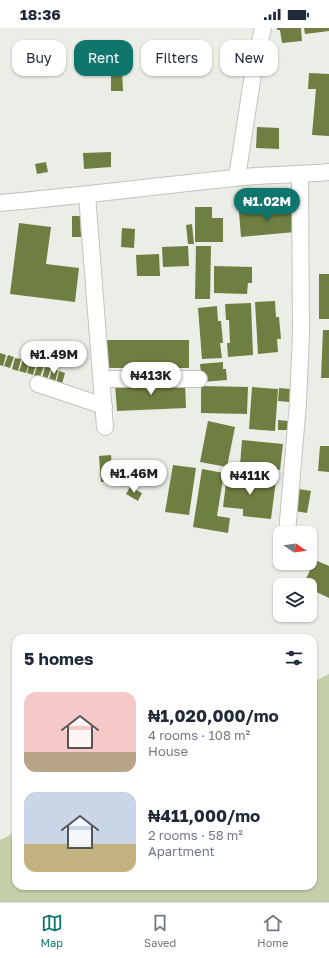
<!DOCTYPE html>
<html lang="en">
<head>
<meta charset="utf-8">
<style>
  :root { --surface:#fff; --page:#f2f2f3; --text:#1f2937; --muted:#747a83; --line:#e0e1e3; --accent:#0f766e }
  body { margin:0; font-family:"Golos Text",sans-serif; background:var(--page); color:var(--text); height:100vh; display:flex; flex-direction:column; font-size:15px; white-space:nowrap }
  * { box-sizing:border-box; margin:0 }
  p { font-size:13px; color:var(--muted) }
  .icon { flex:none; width:22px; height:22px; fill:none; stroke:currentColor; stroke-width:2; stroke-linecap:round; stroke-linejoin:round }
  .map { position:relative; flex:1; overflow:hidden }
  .drawer { position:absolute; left:12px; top:606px; width:305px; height:256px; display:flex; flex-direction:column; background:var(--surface); border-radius:12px; box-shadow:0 1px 3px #0004 }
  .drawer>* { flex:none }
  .guide { position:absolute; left:12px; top:12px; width:305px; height:36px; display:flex; gap:8px }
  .needle { width:26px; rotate:103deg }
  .controls { position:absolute; left:273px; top:498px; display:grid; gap:8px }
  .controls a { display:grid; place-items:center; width:44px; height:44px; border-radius:8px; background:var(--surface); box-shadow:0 1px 3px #0004; font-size:20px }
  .price { position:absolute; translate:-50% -34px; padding:0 9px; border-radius:14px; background:#fff; color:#222; font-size:13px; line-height:26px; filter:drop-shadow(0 1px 2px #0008) }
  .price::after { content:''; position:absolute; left:50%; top:24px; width:12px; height:9px; margin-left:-6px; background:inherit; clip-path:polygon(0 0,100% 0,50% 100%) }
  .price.active { background:var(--accent); color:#fff }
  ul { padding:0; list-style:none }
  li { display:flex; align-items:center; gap:12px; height:100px; padding:0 12px }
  li span { display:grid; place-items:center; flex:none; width:112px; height:80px; border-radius:12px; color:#555 }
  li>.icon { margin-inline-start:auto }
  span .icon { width:48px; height:48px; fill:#fffc; stroke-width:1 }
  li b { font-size:17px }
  h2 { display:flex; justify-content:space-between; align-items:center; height:48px; padding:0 12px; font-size:17px }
  .pill { padding:0 14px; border-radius:12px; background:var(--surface); box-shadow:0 1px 3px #0004; font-size:14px; line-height:36px }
  .pill.active { background:var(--accent); color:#fff }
  .status { display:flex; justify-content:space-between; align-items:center; height:28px; padding:0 20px; background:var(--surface); direction:ltr }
  .status svg { height:11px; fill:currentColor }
  .menu { display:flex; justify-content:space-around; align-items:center; height:56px; border-top:1px solid var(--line); background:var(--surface); font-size:11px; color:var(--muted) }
  .menu a { display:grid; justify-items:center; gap:2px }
  .menu .active { color:var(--accent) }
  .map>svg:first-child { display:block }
  .green { fill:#c4cfaa }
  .building { fill:#6f7f42 }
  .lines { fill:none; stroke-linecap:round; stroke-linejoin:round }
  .street-casing { stroke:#c2c4bc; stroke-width:18 }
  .street { stroke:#fff; stroke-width:16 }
</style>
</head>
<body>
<div class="status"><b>18:36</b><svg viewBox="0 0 49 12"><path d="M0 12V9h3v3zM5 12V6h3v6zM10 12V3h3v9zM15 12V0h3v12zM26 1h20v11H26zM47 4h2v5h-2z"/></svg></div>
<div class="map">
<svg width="329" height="874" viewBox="0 0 329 874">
  <rect width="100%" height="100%" fill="#ebeee6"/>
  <!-- green -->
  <path class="green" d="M329 646V874H0V812L16 804V858H313V654Z"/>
  <!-- building -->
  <path class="building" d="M277 0H301L302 13 282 15 280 2H277Z
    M304 0H329V3L305 6Z
    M122 41 123 63H111V42Z
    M309 45 329 46V108L312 107 316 61H308Z
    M257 99 279 100V121L256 120Z
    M111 124V139L84 141 83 125Z
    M46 134 48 144 37 146 35 136Z
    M195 179H212V190H223V214H195Z
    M293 179 295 204 241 209 239 184Z
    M72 188H80L81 209H72Z
    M19 195 51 199 46 236 79 240 75 274 10 266Z
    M192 196 194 216H188L186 197Z
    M122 200 135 201 134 220 121 219Z
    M188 218 189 238 163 239 162 219Z
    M196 218H211L210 271H195Z
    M159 226 160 248H137L136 227Z
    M214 238 252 239V255H248L247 266 214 265Z
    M319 246H329V291H319Z
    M275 273 276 289H279L281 311H277L278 324 258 326 255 274Z
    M251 275 253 327 228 329 227 315H230L229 292H226L225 276Z
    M217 278 218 293H221L223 315H220L222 330 202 331 198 280Z
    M323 302H329V350H321Z
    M107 312H189V340H107Z
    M0 325 6 327 3 338 0 337Z
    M8 327 14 329 10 340 4 338Z
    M15 330 21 331 18 343 12 341Z
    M23 332 29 334 26 345 19 343Z
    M30 334 36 336 33 347 27 345Z
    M223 334V341H226L227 352 202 354 200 336Z
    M38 336 44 338 40 349 34 348Z
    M45 339 51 340 47 352 42 350Z
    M52 341 58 342 55 354 49 352Z
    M59 343 65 345 62 356 56 355Z
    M185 353 186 380 117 383 115 356Z
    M201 358 248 359 247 386 201 385Z
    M252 359 278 361 275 403 249 401Z
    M279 360 290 361 289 374 278 373Z
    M278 392 288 393 287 402H278Z
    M208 393 235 399 227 439 200 434Z
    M242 412 283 416 280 442 240 437Z
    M320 418H329V444L318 443Z
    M111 427 113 453 101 454 99 428Z
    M173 437 196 440 189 487 165 484Z
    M202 441 224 445 217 488 230 490 228 505 193 499Z
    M227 447 276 452 271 491 243 488V481L223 479Z
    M130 459 142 465 138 473 126 466Z
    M299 461 311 463 307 485 295 483Z
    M315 532 329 538V570L310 561V557H303Z"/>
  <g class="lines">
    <!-- street casing -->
    <g class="street-casing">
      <path id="street" d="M237 149 254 40 263 0
        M87 167 105 399
        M0 175C79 168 157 158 235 150 266 146 298 147 329 144
        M102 351H199
        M38 356 104 378
        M287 505 298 375 301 306 300 147"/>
    </g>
    <!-- street -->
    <use href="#street" class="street"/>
  </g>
</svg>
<div class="controls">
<a><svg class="needle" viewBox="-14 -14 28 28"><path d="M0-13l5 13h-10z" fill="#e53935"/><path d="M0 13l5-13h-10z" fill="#747a83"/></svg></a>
<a><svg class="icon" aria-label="layers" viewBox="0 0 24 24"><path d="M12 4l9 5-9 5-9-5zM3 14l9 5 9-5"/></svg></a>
</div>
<b class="price active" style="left:267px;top:194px">₦1.02M</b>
<b class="price" style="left:54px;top:347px">₦1.49M</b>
<b class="price" style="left:151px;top:368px">₦413K</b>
<b class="price" style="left:134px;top:466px">₦1.46M</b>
<b class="price" style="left:250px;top:468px">₦411K</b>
<div class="guide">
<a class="pill">Buy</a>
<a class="pill active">Rent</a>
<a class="pill">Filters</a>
<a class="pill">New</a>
</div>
<section class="drawer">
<h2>5 homes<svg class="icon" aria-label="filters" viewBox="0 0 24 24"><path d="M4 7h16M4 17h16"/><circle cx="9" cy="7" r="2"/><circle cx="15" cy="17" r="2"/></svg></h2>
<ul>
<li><span style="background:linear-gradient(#f6c9c9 75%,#b9a48a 0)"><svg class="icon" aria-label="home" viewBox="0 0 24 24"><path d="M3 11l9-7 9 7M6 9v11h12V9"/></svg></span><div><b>₦1,020,000/mo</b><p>4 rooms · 108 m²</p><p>House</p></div></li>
<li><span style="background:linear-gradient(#c9d6e8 65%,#c2b280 0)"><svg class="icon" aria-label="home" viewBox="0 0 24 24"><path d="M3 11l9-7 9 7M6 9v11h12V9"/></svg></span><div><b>₦411,000/mo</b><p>2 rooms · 58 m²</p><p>Apartment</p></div></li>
</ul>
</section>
</div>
<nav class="menu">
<a class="active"><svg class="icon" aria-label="map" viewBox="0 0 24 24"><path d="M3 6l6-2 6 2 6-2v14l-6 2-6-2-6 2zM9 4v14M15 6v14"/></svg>Map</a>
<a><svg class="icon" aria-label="saved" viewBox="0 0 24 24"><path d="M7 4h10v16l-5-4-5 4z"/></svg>Saved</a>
<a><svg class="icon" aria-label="home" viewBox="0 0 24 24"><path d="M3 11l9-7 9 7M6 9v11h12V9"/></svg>Home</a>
</nav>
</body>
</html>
